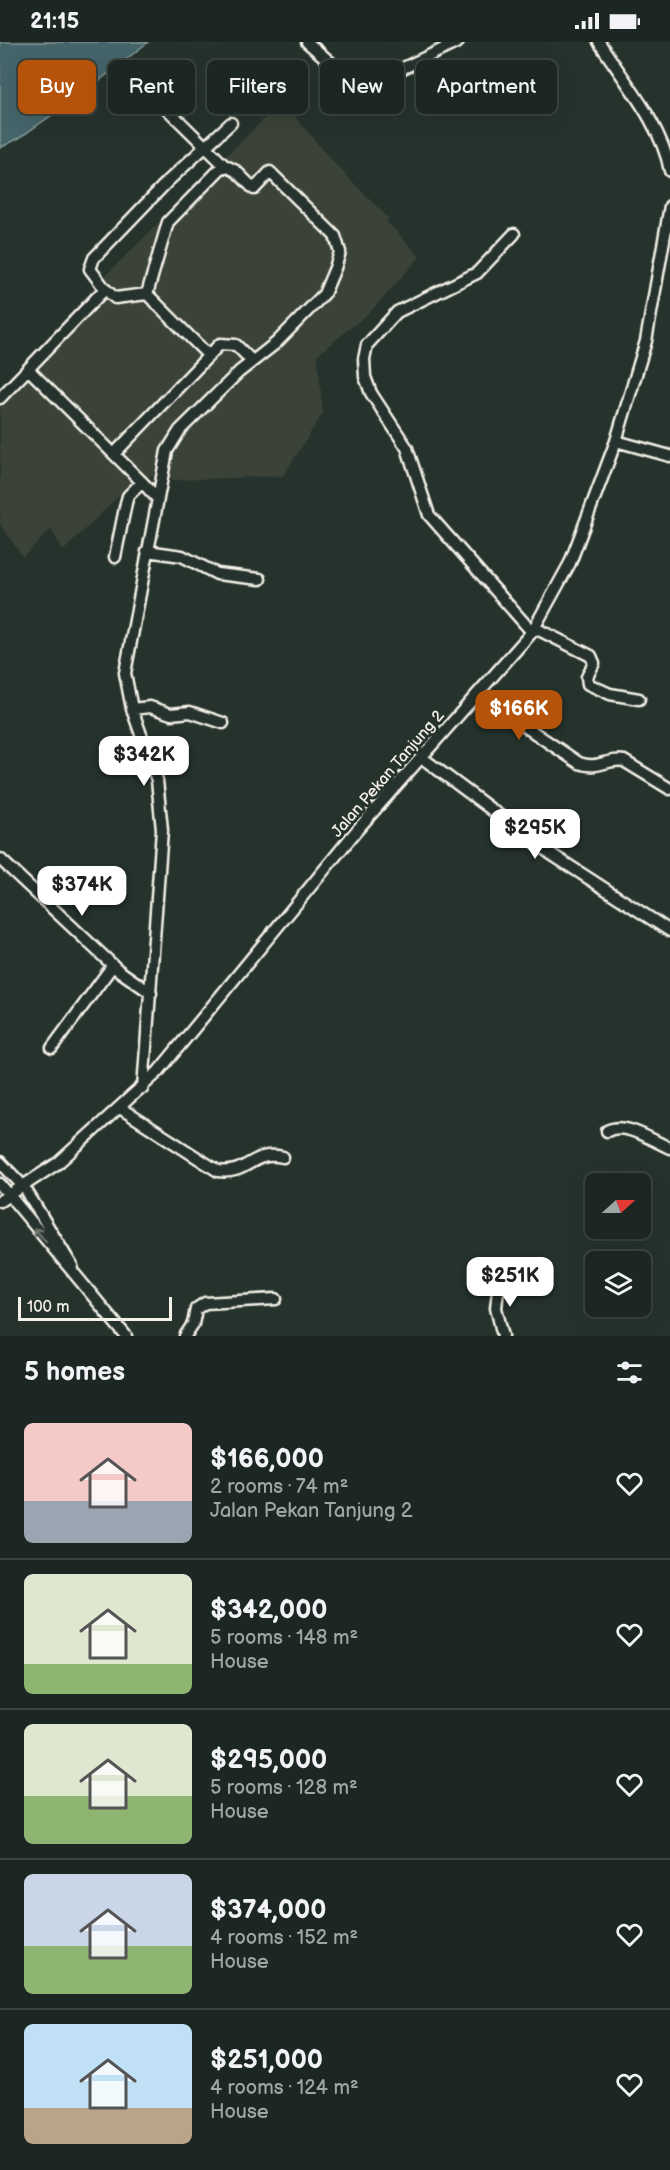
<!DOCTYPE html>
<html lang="en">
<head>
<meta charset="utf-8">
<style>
  :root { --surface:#1c2622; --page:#29322f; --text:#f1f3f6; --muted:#a0a5a5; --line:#3a4340; --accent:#b45309 }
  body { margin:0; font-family:"Balsamiq Sans",sans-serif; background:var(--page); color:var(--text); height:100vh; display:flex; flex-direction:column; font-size:22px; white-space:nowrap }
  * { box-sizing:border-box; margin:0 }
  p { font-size:20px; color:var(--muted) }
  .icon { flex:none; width:33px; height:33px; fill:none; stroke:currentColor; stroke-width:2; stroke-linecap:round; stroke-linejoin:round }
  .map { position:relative; height:1294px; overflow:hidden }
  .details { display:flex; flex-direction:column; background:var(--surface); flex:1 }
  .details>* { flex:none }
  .banner { position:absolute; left:18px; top:18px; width:634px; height:54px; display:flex; gap:12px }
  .needle { width:39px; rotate:69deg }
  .controls { position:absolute; left:585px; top:1131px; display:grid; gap:12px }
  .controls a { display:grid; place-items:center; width:66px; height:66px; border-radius:9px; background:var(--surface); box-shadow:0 6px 24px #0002,0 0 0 2px var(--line); font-size:30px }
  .scale { position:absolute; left:18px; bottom:15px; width:154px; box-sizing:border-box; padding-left:6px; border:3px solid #f4f1e8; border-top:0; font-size:16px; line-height:21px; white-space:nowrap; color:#f4f1e8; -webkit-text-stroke:4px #26332d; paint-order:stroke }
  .price { position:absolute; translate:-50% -51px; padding:0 14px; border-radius:12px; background:#fff; color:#222; font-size:20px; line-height:39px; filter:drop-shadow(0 2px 3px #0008) }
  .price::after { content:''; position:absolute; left:50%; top:36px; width:18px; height:14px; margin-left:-9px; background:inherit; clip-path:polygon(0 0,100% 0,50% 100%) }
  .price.on { background:var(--accent); color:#fff }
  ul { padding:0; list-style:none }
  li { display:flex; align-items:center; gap:18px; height:150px; padding:0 24px }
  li+li { border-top:2px solid var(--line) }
  li span { display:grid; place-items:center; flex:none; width:168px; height:120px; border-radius:9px; color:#555 }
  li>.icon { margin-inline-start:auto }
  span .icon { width:72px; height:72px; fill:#fffc; stroke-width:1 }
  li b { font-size:26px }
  h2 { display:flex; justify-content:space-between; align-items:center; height:72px; padding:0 24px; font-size:26px }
  .pill { padding:0 21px; border-radius:9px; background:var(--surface); box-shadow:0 6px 24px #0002,0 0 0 2px var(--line); font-size:21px; line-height:54px }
  .pill.on { background:var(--accent); color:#fff }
  .status { display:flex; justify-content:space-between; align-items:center; height:42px; padding:0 30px; background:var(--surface); direction:ltr }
  .status svg { height:16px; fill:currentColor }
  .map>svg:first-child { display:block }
  .built { fill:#3b4339 }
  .water { fill:#44656a; stroke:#8a9d9c; stroke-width:1.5 }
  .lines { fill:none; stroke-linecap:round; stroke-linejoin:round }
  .minor-casing { stroke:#f4f1e8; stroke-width:15 }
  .minor { stroke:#26332d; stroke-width:10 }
  .oneway { stroke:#6e766e }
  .labels { text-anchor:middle; stroke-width:6; stroke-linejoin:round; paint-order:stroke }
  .street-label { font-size:16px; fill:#f4f1e8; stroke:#26332d }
</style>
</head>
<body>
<div class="status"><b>21:15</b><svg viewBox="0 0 49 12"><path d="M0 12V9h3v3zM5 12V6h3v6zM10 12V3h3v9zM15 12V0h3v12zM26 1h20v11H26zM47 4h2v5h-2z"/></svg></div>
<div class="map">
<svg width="670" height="1294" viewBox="0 0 670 1294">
  <rect width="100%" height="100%" fill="#26332d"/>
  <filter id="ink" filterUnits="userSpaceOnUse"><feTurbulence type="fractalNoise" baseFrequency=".0167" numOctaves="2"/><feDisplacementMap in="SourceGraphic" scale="12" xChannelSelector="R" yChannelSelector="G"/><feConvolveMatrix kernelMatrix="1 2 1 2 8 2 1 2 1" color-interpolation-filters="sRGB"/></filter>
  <g filter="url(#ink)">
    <!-- built -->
    <path class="built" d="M282 59 330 117 389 177 386 179 420 215 371 269 317 313 323 371 283 434 175 438 140 433 63 509 51 487 23 515 0 482V347L97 242Z"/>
    <!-- water -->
    <path class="water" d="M0 0H148L85 50 19 96 0 106Z"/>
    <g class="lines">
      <!-- minor casing -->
      <g class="minor-casing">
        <path id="minor" d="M307 0 367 52 397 29 458 0
          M599 0C624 39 662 83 670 129
          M514 192 477 231 397 270 367 303 364 317 365 335 371 351 407 406 429 473 532 590
          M105 247 90 227 94 216 168 139 231 81
          M147 252 168 180 224 123
          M147 252 208 313
          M28 327 105 247 115 256 147 252
          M0 356 28 327 142 440
          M616 399 670 414
          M114 412 220 302 236 303 252 319
          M147 509 182 514 217 532 260 537
          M115 515 126 461 128 454 142 440 157 456
          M535 586 591 614 594 621 587 635 588 642 610 652 639 657
          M477 652 579 721C599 728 607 716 624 719L670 747
          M132 667 150 665 171 672 190 670 223 681
          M421 715 551 812 670 889
          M0 817 118 928 151 951
          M52 1006 113 923
          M143 1046 162 788 157 738 132 667 125 631 167 409 180 388 239 330 276 301 324 252 335 226 340 210 335 194 270 130 254 147 236 129 224 123 162 62
          M120 1066 218 1129C249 1133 251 1108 283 1115
          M607 1089C626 1079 652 1099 670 1106
          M0 1120 24 1145 72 1224
          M0 1142 126 1294
          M0 1159 58 1121 158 1030 357 788 532 590 570 521 616 399 646 299 670 164
          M499 1240 496 1266 503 1294
          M185 1294 193 1282 196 1267 205 1261 276 1257"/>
      </g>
      <!-- minor -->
      <use href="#minor" class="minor"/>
    </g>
    <!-- one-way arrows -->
    <defs><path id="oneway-shaft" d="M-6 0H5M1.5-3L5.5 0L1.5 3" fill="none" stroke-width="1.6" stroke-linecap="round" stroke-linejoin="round" transform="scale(1.5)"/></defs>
    <use class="oneway" href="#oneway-shaft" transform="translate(40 1193) rotate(-130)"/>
  </g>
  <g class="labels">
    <!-- street labels -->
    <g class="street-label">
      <text transform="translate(387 731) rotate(-49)" y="6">Jalan Pekan Tanjung 2</text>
    </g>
  </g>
</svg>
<div class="controls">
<a><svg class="needle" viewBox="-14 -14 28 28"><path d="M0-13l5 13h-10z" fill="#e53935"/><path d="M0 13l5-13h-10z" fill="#a0a5a5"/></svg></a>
<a><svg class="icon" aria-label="layers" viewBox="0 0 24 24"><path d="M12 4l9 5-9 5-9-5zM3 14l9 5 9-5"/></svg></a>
</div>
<div class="scale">100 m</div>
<b class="price on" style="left:519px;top:699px">$166K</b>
<b class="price" style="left:144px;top:745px">$342K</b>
<b class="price" style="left:535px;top:818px">$295K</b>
<b class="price" style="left:82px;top:875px">$374K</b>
<b class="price" style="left:510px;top:1266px">$251K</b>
<div class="banner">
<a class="pill on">Buy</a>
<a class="pill">Rent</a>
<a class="pill">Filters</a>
<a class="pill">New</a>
<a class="pill">Apartment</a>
</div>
</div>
<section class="details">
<h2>5 homes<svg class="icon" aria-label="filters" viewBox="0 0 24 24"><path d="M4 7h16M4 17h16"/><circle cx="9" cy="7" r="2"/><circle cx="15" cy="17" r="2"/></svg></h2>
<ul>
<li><span style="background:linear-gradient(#f6c9c9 65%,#9aa5b1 0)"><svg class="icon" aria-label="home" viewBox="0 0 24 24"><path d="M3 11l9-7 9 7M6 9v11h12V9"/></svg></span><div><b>$166,000</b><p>2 rooms · 74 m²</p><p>Jalan Pekan Tanjung 2</p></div><svg class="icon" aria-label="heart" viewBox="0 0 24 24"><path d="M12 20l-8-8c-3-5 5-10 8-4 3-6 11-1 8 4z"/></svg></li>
<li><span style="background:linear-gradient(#dfe7d0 75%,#8fb573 0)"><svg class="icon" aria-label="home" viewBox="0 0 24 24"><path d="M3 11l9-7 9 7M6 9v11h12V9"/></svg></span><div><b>$342,000</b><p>5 rooms · 148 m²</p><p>House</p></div><svg class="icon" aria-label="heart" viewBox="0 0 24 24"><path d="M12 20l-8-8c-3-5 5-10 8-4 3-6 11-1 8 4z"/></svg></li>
<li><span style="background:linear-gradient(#dfe7d0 60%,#8fb573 0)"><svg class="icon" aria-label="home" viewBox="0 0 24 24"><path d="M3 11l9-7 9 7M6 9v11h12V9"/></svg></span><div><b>$295,000</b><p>5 rooms · 128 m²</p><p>House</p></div><svg class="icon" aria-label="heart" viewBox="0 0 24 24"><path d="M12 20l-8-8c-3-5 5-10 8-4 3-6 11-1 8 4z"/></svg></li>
<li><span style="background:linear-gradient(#c9d6e8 60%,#8fb573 0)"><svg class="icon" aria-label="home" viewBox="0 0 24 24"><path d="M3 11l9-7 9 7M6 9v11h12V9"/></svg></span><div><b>$374,000</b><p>4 rooms · 152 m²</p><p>House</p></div><svg class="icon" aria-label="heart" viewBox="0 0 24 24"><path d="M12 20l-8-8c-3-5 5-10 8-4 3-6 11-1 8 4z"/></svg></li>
<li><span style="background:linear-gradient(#bfe0f5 70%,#b9a48a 0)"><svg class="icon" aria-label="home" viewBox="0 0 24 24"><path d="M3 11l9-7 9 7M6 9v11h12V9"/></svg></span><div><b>$251,000</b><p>4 rooms · 124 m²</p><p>House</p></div><svg class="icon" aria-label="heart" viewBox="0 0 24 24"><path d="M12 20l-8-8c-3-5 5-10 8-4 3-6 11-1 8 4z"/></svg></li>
</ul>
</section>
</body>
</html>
